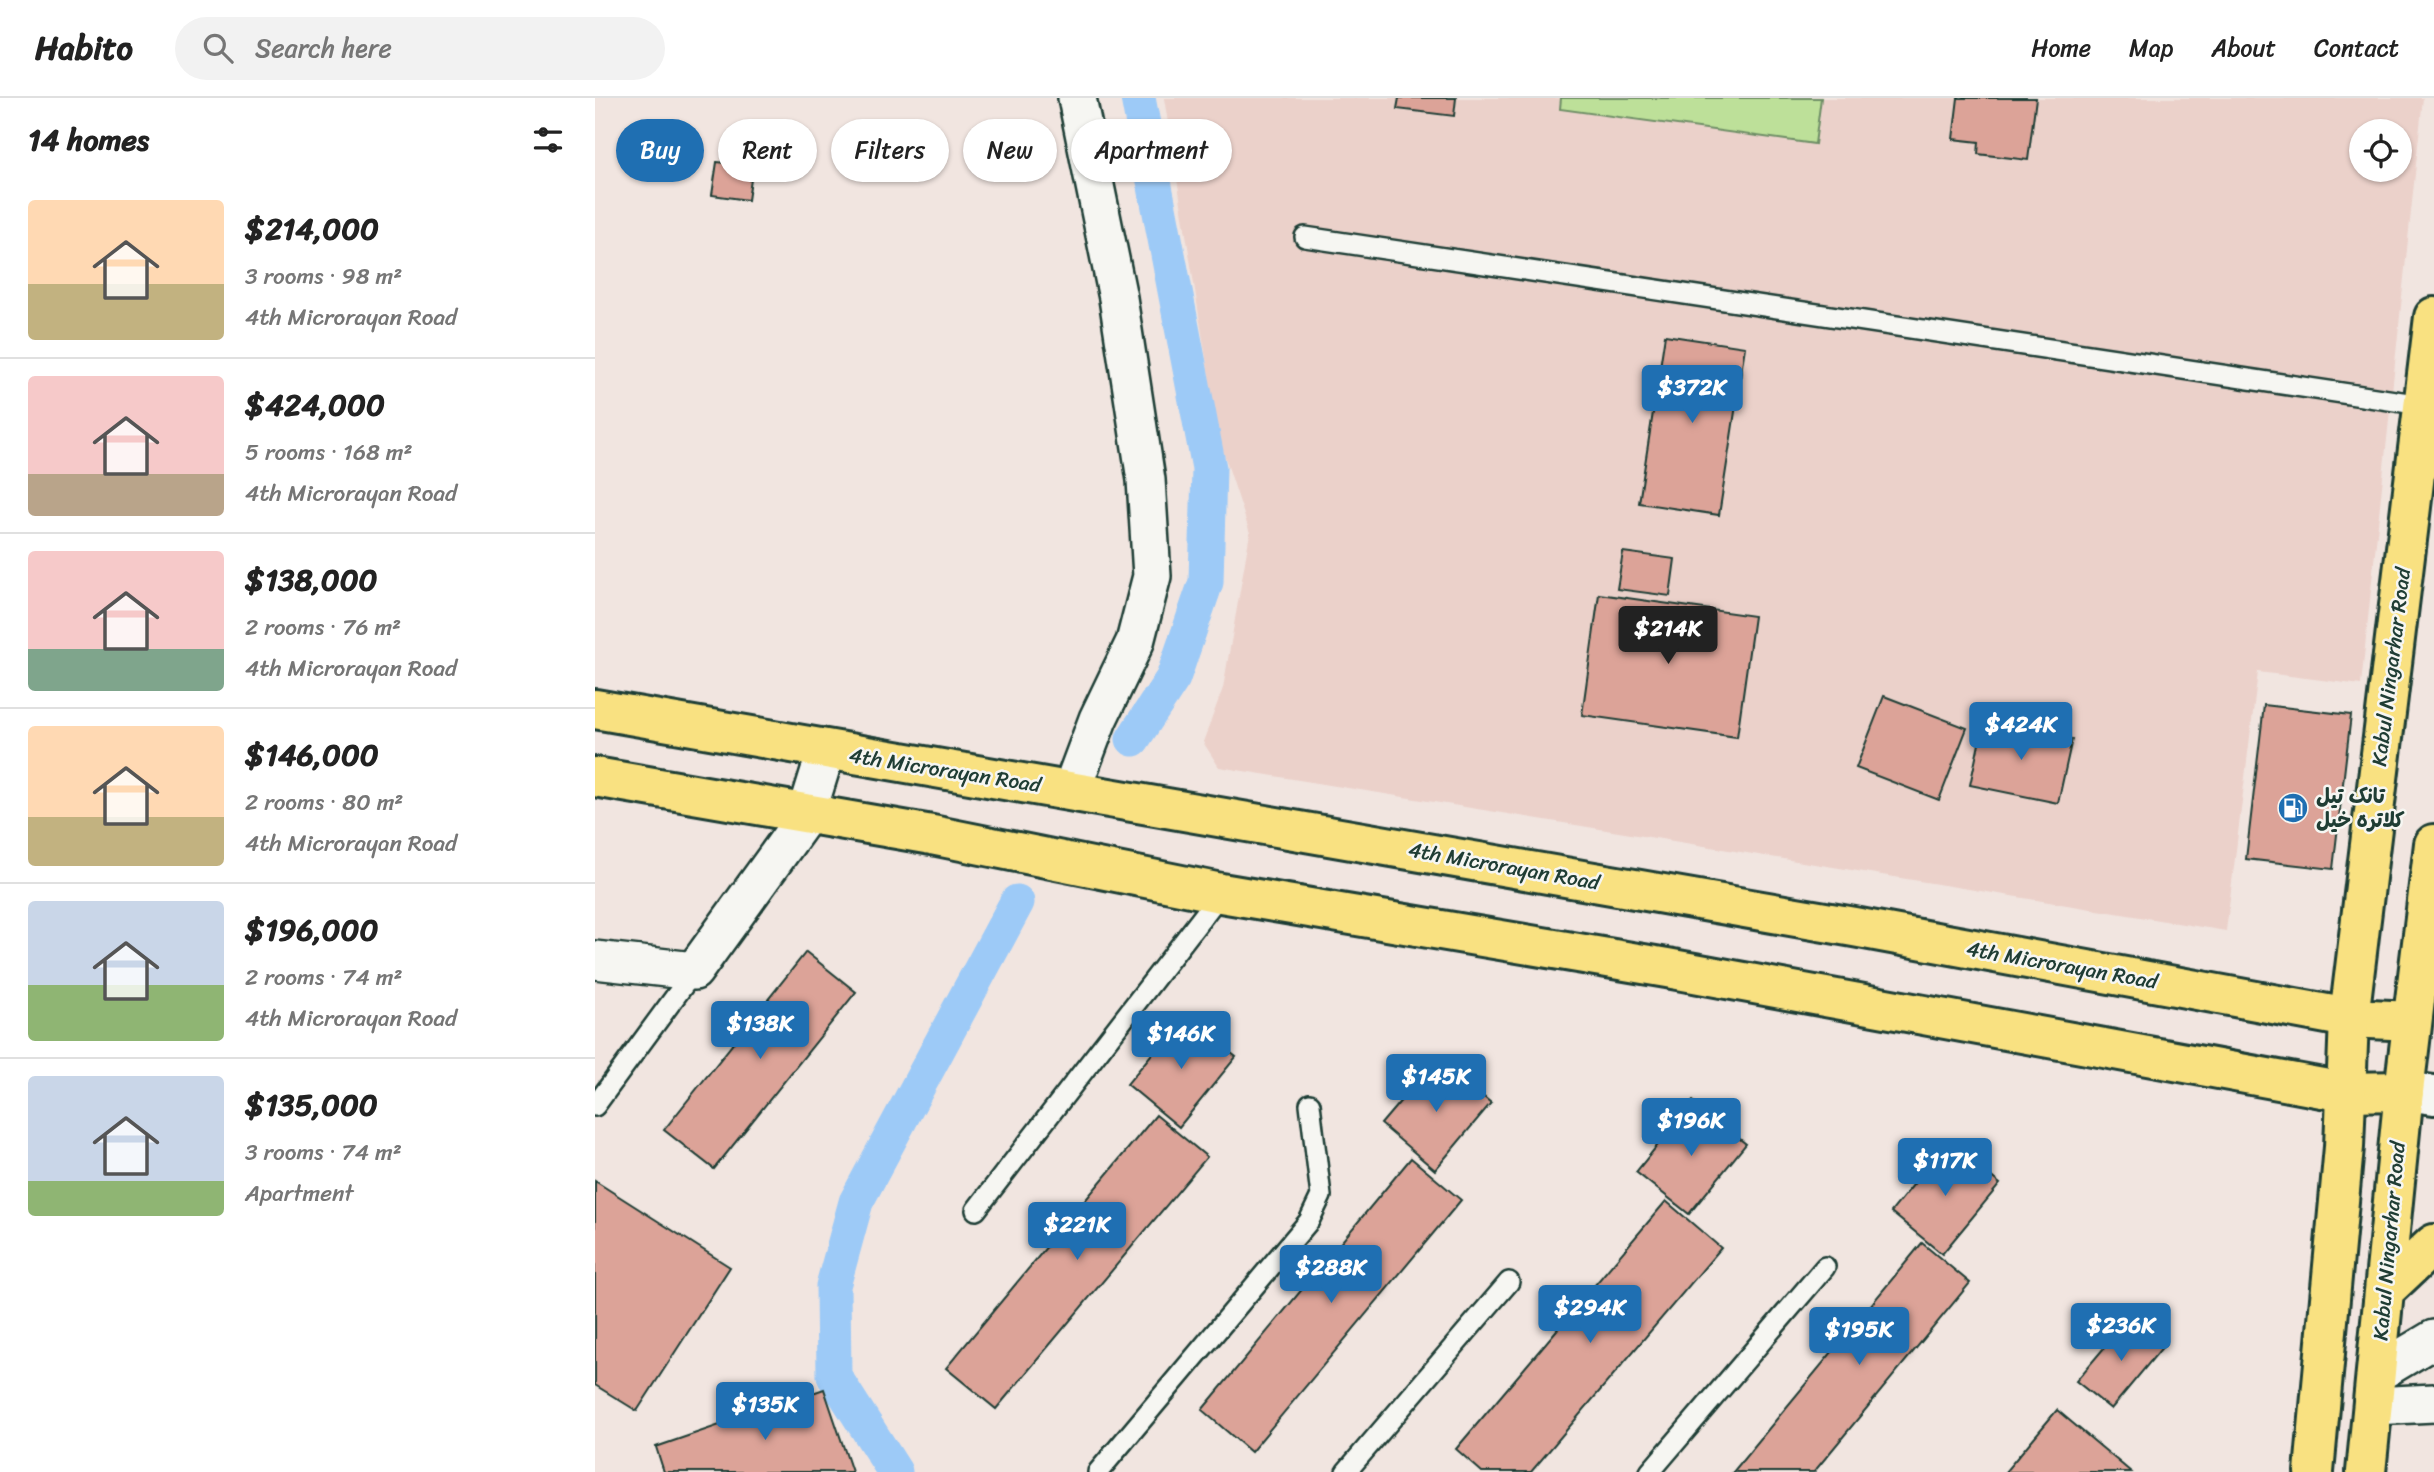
<!DOCTYPE html>
<html lang="en">
<head>
<meta charset="utf-8">
<style>
  :root { --surface:#fff; --page:#f2f2f2; --text:#222; --muted:#767676; --line:#e0e0e0; --accent:#1f6fb2 }
  body { margin:0; font-family:Sriracha,"Playpen Sans Arabic",sans-serif; background:var(--page); color:var(--text); height:100vh; display:flex; flex-direction:column; font-size:26px; white-space:nowrap }
  * { box-sizing:border-box; margin:0 }
  p { font-size:23px; color:var(--muted) }
  .icon { flex:none; width:38px; height:38px; fill:none; stroke:currentColor; stroke-width:2; stroke-linecap:round; stroke-linejoin:round }
  .map { position:relative; flex:1; overflow:hidden }
  .sheet { display:flex; flex-direction:column; background:var(--surface); width:595px }
  .sheet>* { flex:none }
  .guide { position:absolute; left:21px; top:21px; width:665px; height:63px; display:flex; gap:14px }
  .tools { position:absolute; left:1754px; top:21px; display:grid; gap:14px }
  .tools a { display:grid; place-items:center; width:63px; height:63px; border-radius:50%; background:var(--surface); box-shadow:0 2px 5px #0004; font-size:35px }
  .price { position:absolute; translate:-50% -60px; padding:0 16px; border-radius:7px; background:var(--accent); color:#fff; font-size:23px; line-height:46px; filter:drop-shadow(0 2px 4px #0008) }
  .price::after { content:''; position:absolute; left:50%; top:42px; width:21px; height:16px; margin-left:-10px; background:inherit; clip-path:polygon(0 0,100% 0,50% 100%) }
  .price.active { background:#222; color:#fff }
  ul { padding:0; list-style:none }
  li { display:flex; align-items:center; gap:21px; height:175px; padding:0 28px }
  li+li { border-top:2px solid var(--line) }
  li span { display:grid; place-items:center; flex:none; width:196px; height:140px; border-radius:7px; color:#555 }
  li>.icon { margin-inline-start:auto }
  span .icon { width:84px; height:84px; fill:#fffc; stroke-width:1 }
  li b { font-size:30px }
  h2 { display:flex; justify-content:space-between; align-items:center; height:84px; padding:0 28px; font-size:30px }
  .pill { padding:0 24px; border-radius:32px; background:var(--surface); box-shadow:0 2px 5px #0004; font-size:24px; line-height:63px }
  .pill.active { background:var(--accent); color:#fff }
  header { display:flex; align-items:center; gap:42px; box-sizing:border-box; height:98px; padding:0 35px; background:var(--surface); border-bottom:2px solid var(--line) }
  header strong { font-size:33px }
  nav { display:flex; gap:38px; margin-inline-start:auto; font-size:24px }
  .search { width:490px; height:63px; background:var(--page); display:flex; align-items:center; gap:18px; box-sizing:border-box; padding:0 24px; border-radius:38px; color:var(--muted); font-size:26px }
  main { display:flex; flex:1; min-height:0 }
  .map>svg:first-child { display:block }
  .built { fill:#ebd1ca; fill-rule:evenodd }
  .green { fill:#bde099; stroke:#6e8e66; stroke-width:2 }
  .lines { fill:none; stroke-linecap:round; stroke-linejoin:round }
  .canal { stroke:#9dcaf7; stroke-width:35 }
  .building { fill:#dca398; stroke:#1f3d34; stroke-width:2 }
  .service-casing { stroke:#1f3d34; stroke-width:24 }
  .minor-casing { stroke:#1f3d34; stroke-width:42 }
  .secondary-casing { stroke:#1f3d34; stroke-width:44 }
  .primary-casing { stroke:#1f3d34; stroke-width:44 }
  .trunk-casing { stroke:#1f3d34; stroke-width:44 }
  .service { stroke:#f6f6f2; stroke-width:19 }
  .minor { stroke:#f6f6f2; stroke-width:37 }
  .secondary { stroke:#f6f6f2; stroke-width:38 }
  .primary { stroke:#f9e181; stroke-width:38 }
  .trunk { stroke:#f9e181; stroke-width:38 }
  .labels { text-anchor:middle; stroke-width:5; stroke-linejoin:round; paint-order:stroke }
  .street-label { font-size:21px; fill:#1f3d34; stroke:#f6f6f2 }
  .poi-label { font-size:21px; font-weight:bold; fill:#1f3d34; stroke:#f6f6f2; text-anchor:start }
</style>
</head>
<body>
<header>
<strong>Habito</strong>
<div class="search"><svg class="icon" aria-label="search" viewBox="0 0 24 24"><circle cx="10" cy="10" r="6"/><path d="M15 15l6 6"/></svg>Search here</div>
<nav><a>Home</a><a>Map</a><a>About</a><a>Contact</a></nav>
</header>
<main>
<section class="sheet">
<h2>14 homes<svg class="icon" aria-label="filters" viewBox="0 0 24 24"><path d="M4 7h16M4 17h16"/><circle cx="9" cy="7" r="2"/><circle cx="15" cy="17" r="2"/></svg></h2>
<ul>
<li><span style="background:linear-gradient(#ffd9b3 60%,#c2b280 0)"><svg class="icon" aria-label="home" viewBox="0 0 24 24"><path d="M3 11l9-7 9 7M6 9v11h12V9"/></svg></span><div><b>$214,000</b><p>3 rooms · 98 m²</p><p>4th Microrayan Road</p></div></li>
<li><span style="background:linear-gradient(#f6c9c9 70%,#b9a48a 0)"><svg class="icon" aria-label="home" viewBox="0 0 24 24"><path d="M3 11l9-7 9 7M6 9v11h12V9"/></svg></span><div><b>$424,000</b><p>5 rooms · 168 m²</p><p>4th Microrayan Road</p></div></li>
<li><span style="background:linear-gradient(#f6c9c9 70%,#7fa58c 0)"><svg class="icon" aria-label="home" viewBox="0 0 24 24"><path d="M3 11l9-7 9 7M6 9v11h12V9"/></svg></span><div><b>$138,000</b><p>2 rooms · 76 m²</p><p>4th Microrayan Road</p></div></li>
<li><span style="background:linear-gradient(#ffd9b3 65%,#c2b280 0)"><svg class="icon" aria-label="home" viewBox="0 0 24 24"><path d="M3 11l9-7 9 7M6 9v11h12V9"/></svg></span><div><b>$146,000</b><p>2 rooms · 80 m²</p><p>4th Microrayan Road</p></div></li>
<li><span style="background:linear-gradient(#c9d6e8 60%,#8fb573 0)"><svg class="icon" aria-label="home" viewBox="0 0 24 24"><path d="M3 11l9-7 9 7M6 9v11h12V9"/></svg></span><div><b>$196,000</b><p>2 rooms · 74 m²</p><p>4th Microrayan Road</p></div></li>
<li><span style="background:linear-gradient(#c9d6e8 75%,#8fb573 0)"><svg class="icon" aria-label="home" viewBox="0 0 24 24"><path d="M3 11l9-7 9 7M6 9v11h12V9"/></svg></span><div><b>$135,000</b><p>3 rooms · 74 m²</p><p>Apartment</p></div></li>
</ul>
</section>
<div class="map">
<svg width="1839" height="1374" viewBox="0 0 1839 1374">
  <rect width="100%" height="100%" fill="#f1e5e0"/>
  <filter id="ink" filterUnits="userSpaceOnUse"><feTurbulence type="fractalNoise" baseFrequency=".0143" numOctaves="2"/><feDisplacementMap in="SourceGraphic" scale="14" xChannelSelector="R" yChannelSelector="G"/><feConvolveMatrix kernelMatrix="1 2 1 2 8 2 1 2 1" color-interpolation-filters="sRGB"/></filter>
  <g filter="url(#ink)">
    <!-- built -->
    <path class="built" d="M569 0H1828L1766 587 1663 574 1631 833 624 669 608 644 628 590 655 435 624 341ZM1766 33H1804V72H1766Z"/>
    <!-- green -->
    <path class="green" d="M966 0H1226L1220 46 965 11Z"/>
    <g class="lines">
      <!-- canal -->
      <path class="canal" d="M538 641 578 580 611 484 614 370 543 0
        M300 1374 239 1278 238 1188 261 1104 422 804"/>
    </g>
    <!-- building -->
    <path class="building" d="M804 0H861L859 18 802 11Z
      M1363 0H1441L1433 62 1383 56 1384 44 1358 41Z
      M122 64 158 68 153 102 117 97Z
      M1070 237 1150 249 1124 417 1044 405Z
      M1028 454 1080 461 1075 498 1022 491Z
      M1004 496 1159 518 1142 639 987 617Z
      M1289 598 1372 630 1344 702 1261 670Z
      M1669 607 1756 617 1738 771 1651 761Z
      M1389 623 1477 641 1463 705 1375 687Z
      M211 854 261 894 119 1071 69 1032Z
      M589 917 641 959 584 1029 532 986Z
      M842 960 896 1005 840 1072 786 1026Z
      M1098 1003 1151 1046 1094 1116 1041 1074Z
      M561 1017 612 1059 401 1311 351 1270Z
      M1353 1044 1405 1086 1347 1156 1296 1114Z
      M816 1060 866 1102 656 1354 607 1312Z
      M0 1083 135 1169 42 1313 0 1287Z
      M1071 1103 1126 1150 936 1374H887L861 1351Z
      M1327 1145 1375 1185 1219 1374H1138Z
      M1536 1218 1570 1246 1516 1311 1481 1283Z
      M229 1291 257 1374H69L61 1349Z
      M1462 1312 1536 1374H1410Z"/>
    <g class="lines">
      <!-- service casing -->
      <g class="service-casing">
        <path id="service" d="M710 139 1827 307
          M0 1008 99 873
          M381 1112 626 795
          M503 1374 714 1123 726 1098 715 1006
          M751 1374 914 1184
          M1055 1374 1230 1169"/>
      </g>
      <!-- minor casing -->
      <g class="minor-casing">
        <path id="minor" d="M476 693 503 621 540 544 557 478 551 382 523 200 482 0
          M0 862 99 873 211 718 231 653
          M1782 1275 1839 1241
          M1778 1308 1839 1305"/>
      </g>
      <!-- secondary casing -->
      <g class="secondary-casing">
        <path id="secondary" d="M1809 993 1839 997"/>
      </g>
      <!-- primary casing -->
      <g class="primary-casing">
        <path id="primary" d="M0 611 1259 829 1754 920 1817 923
          M0 679 337 737 626 795 1072 870 1749 994 1809 993"/>
      </g>
      <!-- trunk casing -->
      <g class="trunk-casing">
        <path id="trunk" d="M1789 1193 1839 1146
          M1719 1374 1749 1049 1754 920 1839 219
          M1771 1374 1809 993 1839 746"/>
      </g>
      <!-- service -->
      <use href="#service" class="service"/>
      <!-- minor -->
      <use href="#minor" class="minor"/>
      <!-- secondary -->
      <use href="#secondary" class="secondary"/>
      <!-- primary -->
      <use href="#primary" class="primary"/>
      <!-- trunk -->
      <use href="#trunk" class="trunk"/>
    </g>
  </g>
  <!-- icons -->
  <defs>
    <g id="fuel-disc" transform="scale(1.575)"><circle r="9.5" fill="#1f6fb2" stroke="#f6f6f2"/><path d="M-5.5-6h7V0h2V4h1.3V-2.5L3-4.5l.8-.8L6-3V5H2.5V1h-1V6h-7ZM-4.2-4.7v3.2H.2V-4.7Z" fill="#fff"/></g>
  </defs>
  <g fill-rule="evenodd">
    <use href="#fuel-disc" x="1698" y="710"/>
  </g>
  <g class="labels">
    <!-- street labels -->
    <g class="street-label">
      <text transform="translate(1796 569) rotate(-83)" y="7">Kabul Ningarhar Road</text>
      <text transform="translate(350 672) rotate(9)" y="7">4th Microrayan Road</text>
      <text transform="translate(909 768) rotate(10)" y="7">4th Microrayan Road</text>
      <text transform="translate(1467 867) rotate(10)" y="7">4th Microrayan Road</text>
      <text transform="translate(1794 1143) rotate(-85)" y="7">Kabul Ningarhar Road</text>
    </g>
    <!-- poi labels -->
    <g class="poi-label">
      <text x="1721" y="705">تانک تیل<tspan x="1721" dy="24">کلاتره خیل</tspan></text>
    </g>
  </g>
</svg>
<div class="tools">
<a><svg class="icon" aria-label="locate" viewBox="0 0 24 24"><circle cx="12" cy="12" r="6"/><path d="M12 2v4M12 18v4M2 12h4M18 12h4"/></svg></a>
</div>
<b class="price" style="left:1097px;top:327px">$372K</b>
<b class="price active" style="left:1073px;top:568px">$214K</b>
<b class="price" style="left:1426px;top:664px">$424K</b>
<b class="price" style="left:165px;top:963px">$138K</b>
<b class="price" style="left:586px;top:973px">$146K</b>
<b class="price" style="left:841px;top:1016px">$145K</b>
<b class="price" style="left:1096px;top:1060px">$196K</b>
<b class="price" style="left:1350px;top:1100px">$117K</b>
<b class="price" style="left:482px;top:1164px">$221K</b>
<b class="price" style="left:736px;top:1207px">$288K</b>
<b class="price" style="left:995px;top:1247px">$294K</b>
<b class="price" style="left:1526px;top:1265px">$236K</b>
<b class="price" style="left:1264px;top:1269px">$195K</b>
<b class="price" style="left:170px;top:1344px">$135K</b>
<div class="guide">
<a class="pill active">Buy</a>
<a class="pill">Rent</a>
<a class="pill">Filters</a>
<a class="pill">New</a>
<a class="pill">Apartment</a>
</div>
</div>
</main>
</body>
</html>
